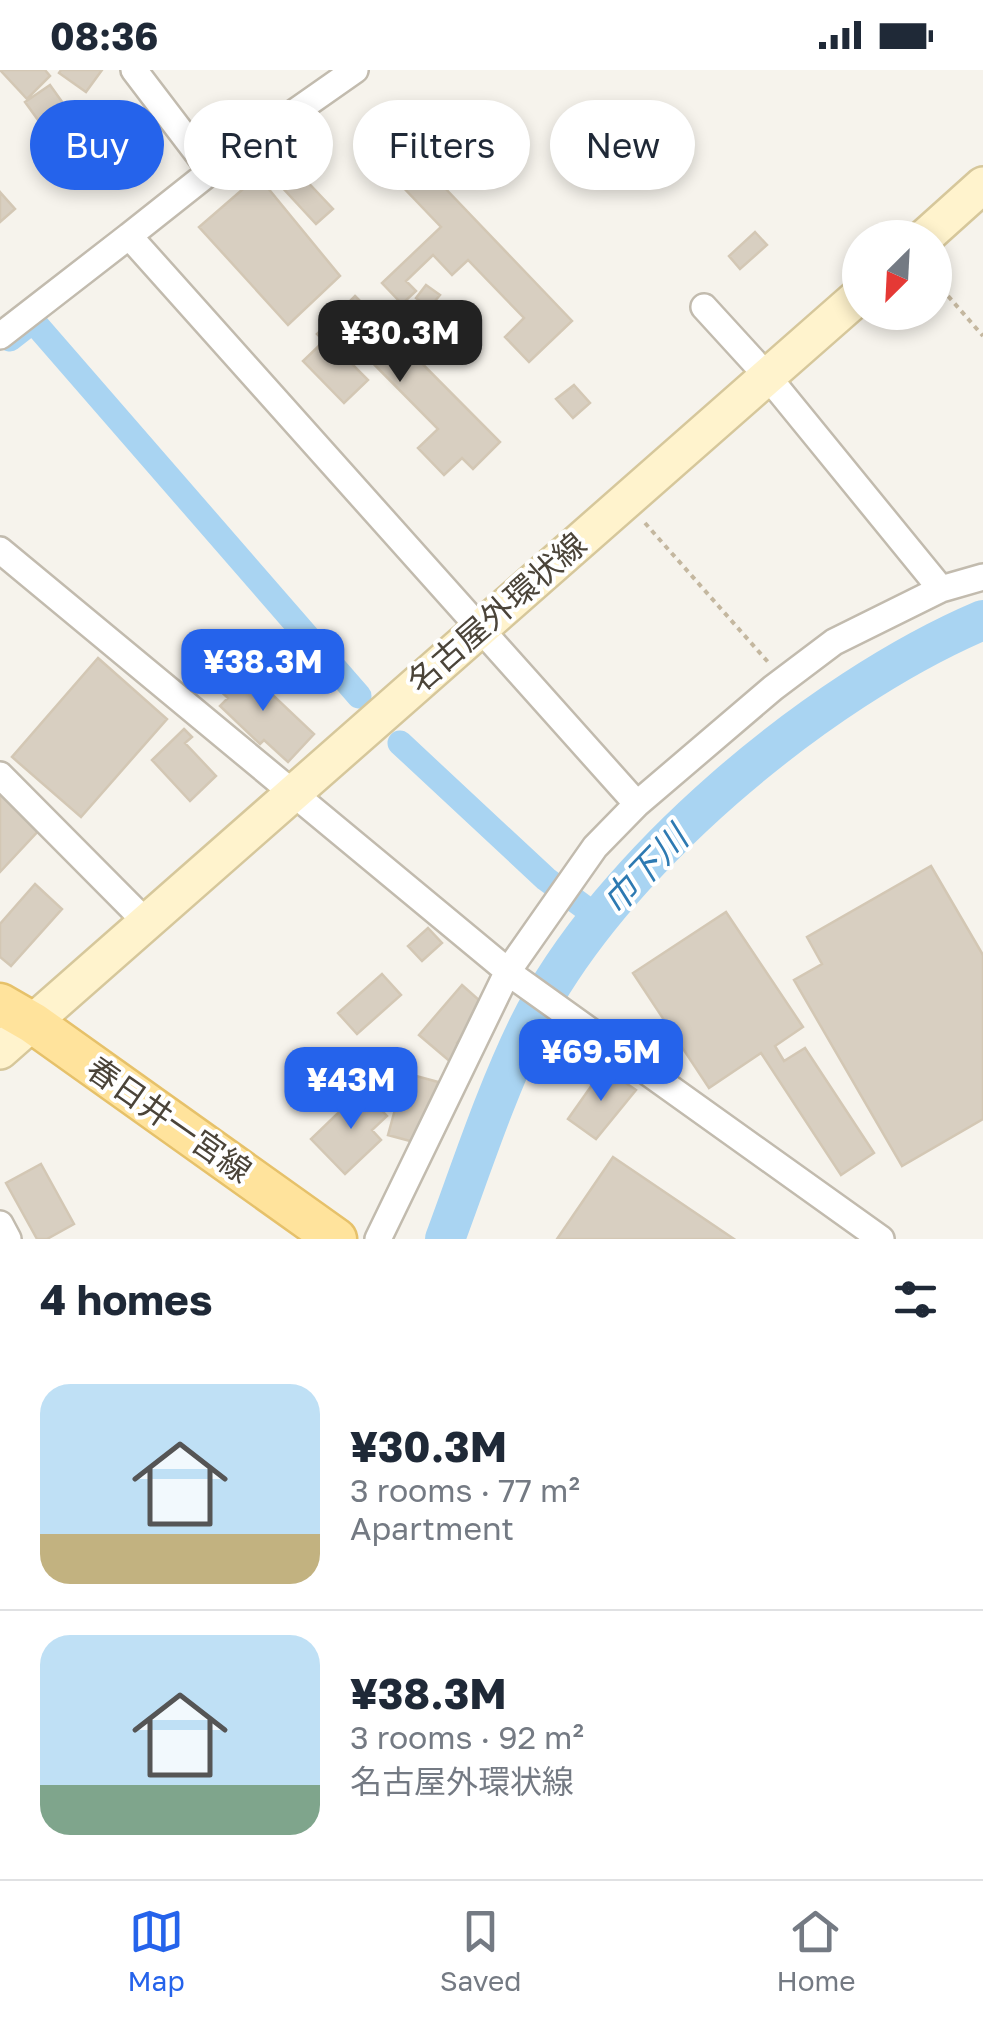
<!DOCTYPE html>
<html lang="en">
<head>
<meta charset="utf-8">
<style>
  :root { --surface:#fff; --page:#f6f6f7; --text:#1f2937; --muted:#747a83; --line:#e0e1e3; --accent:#2563eb }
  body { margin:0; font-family:"Golos Text","Noto Sans JP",sans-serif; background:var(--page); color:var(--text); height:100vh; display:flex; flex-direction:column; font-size:38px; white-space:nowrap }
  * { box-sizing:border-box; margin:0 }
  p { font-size:32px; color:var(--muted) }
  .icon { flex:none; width:55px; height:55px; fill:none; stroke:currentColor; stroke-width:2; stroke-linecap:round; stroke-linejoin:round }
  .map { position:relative; height:1169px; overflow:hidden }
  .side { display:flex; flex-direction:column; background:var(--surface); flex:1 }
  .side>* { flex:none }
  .top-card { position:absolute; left:30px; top:30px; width:925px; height:90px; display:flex; gap:20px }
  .needle { width:65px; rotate:204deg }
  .controls { position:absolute; left:842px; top:150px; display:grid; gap:20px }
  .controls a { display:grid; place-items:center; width:110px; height:110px; border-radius:50%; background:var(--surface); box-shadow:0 5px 15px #0003; font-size:50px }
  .price { position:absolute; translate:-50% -85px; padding:0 22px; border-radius:20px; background:var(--accent); color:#fff; font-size:32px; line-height:65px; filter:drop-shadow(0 2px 5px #0008) }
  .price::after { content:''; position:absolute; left:50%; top:60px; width:30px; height:22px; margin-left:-15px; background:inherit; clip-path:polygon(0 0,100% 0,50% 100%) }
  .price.selected { background:#222; color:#fff }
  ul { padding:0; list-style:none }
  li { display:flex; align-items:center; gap:30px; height:250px; padding:0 40px }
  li+li { border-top:2px solid var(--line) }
  li span { display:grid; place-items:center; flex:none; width:280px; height:200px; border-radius:30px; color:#555 }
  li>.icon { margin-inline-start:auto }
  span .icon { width:120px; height:120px; fill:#fffc; stroke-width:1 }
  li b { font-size:42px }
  h2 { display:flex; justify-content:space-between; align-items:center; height:120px; padding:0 40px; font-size:42px }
  .tag { padding:0 35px; border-radius:45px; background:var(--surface); box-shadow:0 5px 15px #0003; font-size:35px; line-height:90px }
  .tag.selected { background:var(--accent); color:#fff }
  .status { display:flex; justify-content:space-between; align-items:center; height:70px; padding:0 50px; background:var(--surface); direction:ltr }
  .status svg { height:28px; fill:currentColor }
  .tabs { display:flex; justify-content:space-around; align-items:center; height:140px; border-top:2px solid var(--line); background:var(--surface); font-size:28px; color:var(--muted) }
  .tabs a { display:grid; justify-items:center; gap:5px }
  .tabs .selected { color:var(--accent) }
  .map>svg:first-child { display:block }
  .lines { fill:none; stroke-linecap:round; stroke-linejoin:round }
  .canal { stroke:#a9d4f2; stroke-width:25 }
  .river { stroke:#a9d4f2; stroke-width:40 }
  .building { fill:#d8cfc1; stroke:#d3c7b4; stroke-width:2.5 }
  .minor-casing { stroke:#c2bbae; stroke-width:30 }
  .secondary-casing { stroke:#d6c79b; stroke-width:40 }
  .primary-casing { stroke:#e6c16a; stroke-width:45 }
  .path { stroke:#c4b79f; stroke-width:4; stroke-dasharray:5 5; stroke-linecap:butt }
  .minor { stroke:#fff; stroke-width:25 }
  .secondary { stroke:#fff3cd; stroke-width:35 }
  .primary { stroke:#ffe39c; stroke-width:40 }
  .labels { text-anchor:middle; stroke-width:8; stroke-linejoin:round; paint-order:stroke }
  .street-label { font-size:32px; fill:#4b4439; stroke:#fff }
  .water-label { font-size:35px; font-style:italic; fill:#2e7ab2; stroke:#fff }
</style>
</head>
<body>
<div class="status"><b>08:36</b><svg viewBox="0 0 49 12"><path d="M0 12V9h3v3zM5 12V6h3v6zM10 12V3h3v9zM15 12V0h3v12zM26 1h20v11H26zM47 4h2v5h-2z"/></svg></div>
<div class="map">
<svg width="983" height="1169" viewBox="0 0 983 1169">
  <rect width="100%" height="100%" fill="#f6f3ec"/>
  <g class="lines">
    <!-- canal -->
    <path class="canal" d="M10 269 33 251 359 626
      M400 673 546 809 599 848"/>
    <!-- river -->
    <path class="river" d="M445 1169C471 1099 495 1025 528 957 608 795 818 620 983 550"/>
  </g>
  <!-- building -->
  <path class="building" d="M0 0H45L50 6 27 29Z
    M61 0H102L86 22 59 3Z
    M50 15 75 50 51 68 25 32Z
    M283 86 333 139 316 154 267 101Z
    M421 93 572 251 529 292 505 267 524 248 468 190 452 205 433 185 406 211 416 221 402 234 382 213 441 157 400 114Z
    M258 106 340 206 288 255 199 157Z
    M0 122 15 139 0 152Z
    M755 162 767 175 740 199 729 186Z
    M426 215 440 225 429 238 416 228Z
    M355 226 500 372 473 399 462 388 444 405 418 378 438 359 353 273 342 284 368 310 344 333 303 291 324 271 317 264Z
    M574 315 590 333 573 348 556 329Z
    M98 588 167 649 81 747 12 687Z
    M239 593 314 664 288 692 264 670 260 674 220 636 228 628 216 617Z
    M184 659 192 667 185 673 216 706 190 731 152 690Z
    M0 720 41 758 0 802Z
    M931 796 983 885V1049L902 1096 794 910 822 894 807 867Z
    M35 814 62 839 11 896 0 887V854Z
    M726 842 803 957 775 976 784 991 805 978 874 1083 841 1105 761 983 709 1018 633 903Z
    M428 858 442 873 422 891 408 876Z
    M382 904 401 925 357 964 338 943Z
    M462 915 488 938 457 973 465 980 453 994 419 965Z
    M604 998 636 1020 596 1069 568 1049Z
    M405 1003 438 1012 421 1074 388 1065Z
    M362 1020 387 1046 372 1060 381 1070 345 1104 311 1069Z
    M613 1087 734 1169H557Z
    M41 1094 74 1154 47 1169H37L6 1113Z"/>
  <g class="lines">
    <!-- minor casing -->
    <g class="minor-casing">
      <path id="minor" d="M134 0 211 101
        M129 166 211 101 355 0
        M704 237 768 307 941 519
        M0 266 129 166 637 734
        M0 480 516 908 881 1169
        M0 705 146 852
        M0 1154 8 1169
        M378 1169 508 901 595 777 637 734 773 618 834 572 941 519 983 507"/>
    </g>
    <!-- secondary casing -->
    <g class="secondary-casing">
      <path id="secondary" d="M924 168 983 115
        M0 981 860 225"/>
    </g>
    <!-- primary casing -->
    <g class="primary-casing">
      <path id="primary" d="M0 934 33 953 336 1169"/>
    </g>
    <!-- path -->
    <path class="path" d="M935 211 983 266
      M645 453 768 592"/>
    <!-- minor -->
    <use href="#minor" class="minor"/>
    <!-- secondary -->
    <use href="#secondary" class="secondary"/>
    <!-- primary -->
    <use href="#primary" class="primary"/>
  </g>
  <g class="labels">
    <!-- street labels -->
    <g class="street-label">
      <text transform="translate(497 543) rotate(-41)" y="11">名古屋外環状線</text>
      <text transform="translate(169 1050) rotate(35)" y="11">春日井一宮線</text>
    </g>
    <!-- water labels -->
    <g class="water-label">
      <text transform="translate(645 800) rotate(-46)" y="12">巾下川</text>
    </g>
  </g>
</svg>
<div class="controls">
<a><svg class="needle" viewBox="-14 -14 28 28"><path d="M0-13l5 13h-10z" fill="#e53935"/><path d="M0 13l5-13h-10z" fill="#747a83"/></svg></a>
</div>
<b class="price selected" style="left:400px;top:315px">¥30.3M</b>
<b class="price" style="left:263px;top:644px">¥38.3M</b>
<b class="price" style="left:601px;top:1034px">¥69.5M</b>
<b class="price" style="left:351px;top:1062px">¥43M</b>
<div class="top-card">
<a class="tag selected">Buy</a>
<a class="tag">Rent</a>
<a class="tag">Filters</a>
<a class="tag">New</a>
</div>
</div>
<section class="side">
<h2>4 homes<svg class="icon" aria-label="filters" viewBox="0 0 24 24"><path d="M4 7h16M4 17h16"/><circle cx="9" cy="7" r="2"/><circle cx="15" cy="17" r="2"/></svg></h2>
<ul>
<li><span style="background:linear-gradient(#bfe0f5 75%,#c2b280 0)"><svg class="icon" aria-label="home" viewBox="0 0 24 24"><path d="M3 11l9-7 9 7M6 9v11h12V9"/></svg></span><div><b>¥30.3M</b><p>3 rooms · 77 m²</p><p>Apartment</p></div></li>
<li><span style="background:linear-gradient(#bfe0f5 75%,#7fa58c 0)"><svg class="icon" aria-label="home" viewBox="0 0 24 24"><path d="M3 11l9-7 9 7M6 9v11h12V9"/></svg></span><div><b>¥38.3M</b><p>3 rooms · 92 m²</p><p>名古屋外環状線</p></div></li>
</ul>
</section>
<nav class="tabs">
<a class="selected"><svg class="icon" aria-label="map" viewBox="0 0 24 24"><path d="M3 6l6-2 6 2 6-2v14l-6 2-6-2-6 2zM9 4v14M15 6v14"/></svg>Map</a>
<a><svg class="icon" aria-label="saved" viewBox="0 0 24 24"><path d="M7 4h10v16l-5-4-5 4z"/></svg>Saved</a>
<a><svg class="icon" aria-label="home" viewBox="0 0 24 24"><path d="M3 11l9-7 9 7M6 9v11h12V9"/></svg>Home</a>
</nav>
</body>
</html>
